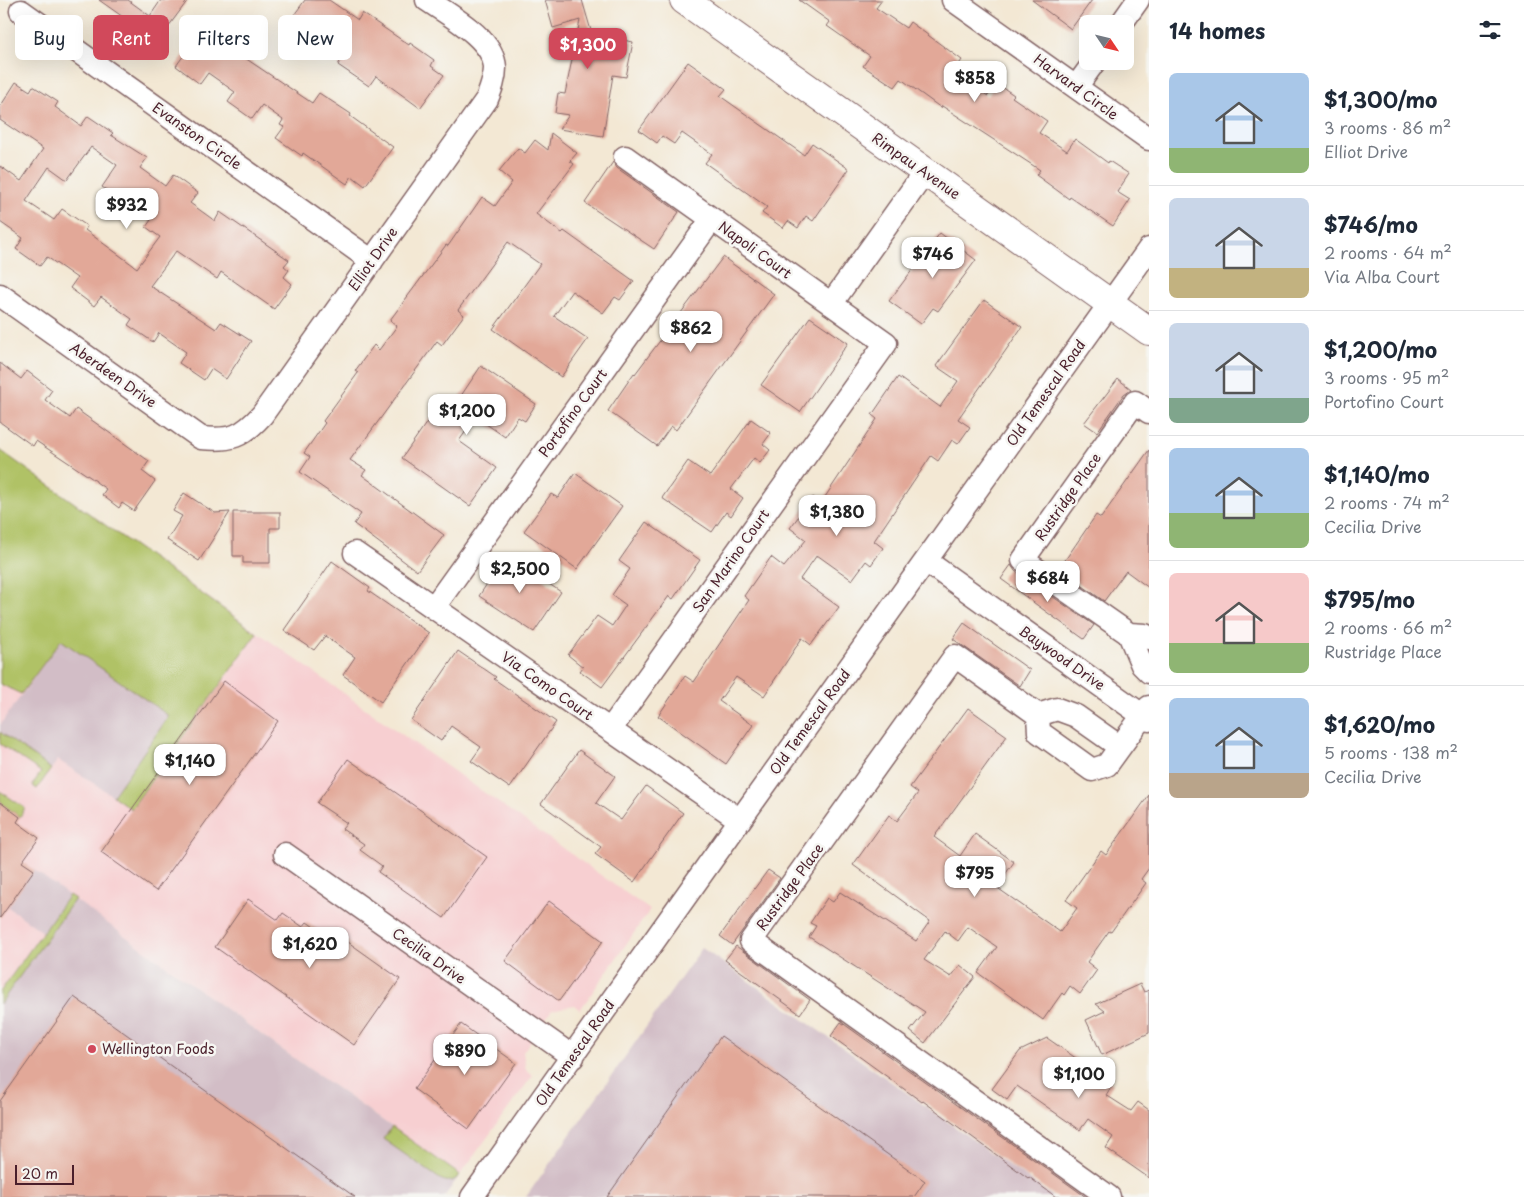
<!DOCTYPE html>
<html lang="en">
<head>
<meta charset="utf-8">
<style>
  :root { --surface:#fff; --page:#f2f2f3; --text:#1f2937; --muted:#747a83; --line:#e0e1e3; --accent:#d1495b }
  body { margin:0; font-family:"Playpen Sans",sans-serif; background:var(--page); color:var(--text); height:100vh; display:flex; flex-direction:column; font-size:19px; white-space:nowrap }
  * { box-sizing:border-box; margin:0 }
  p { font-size:16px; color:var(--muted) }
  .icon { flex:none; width:28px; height:28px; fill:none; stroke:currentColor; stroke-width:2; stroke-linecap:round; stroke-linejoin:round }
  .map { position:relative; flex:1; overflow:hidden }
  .panel { display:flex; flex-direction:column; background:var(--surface); width:375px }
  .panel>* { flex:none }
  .banner { position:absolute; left:15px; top:15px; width:475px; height:45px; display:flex; gap:10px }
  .needle { width:32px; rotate:125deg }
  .fabs { position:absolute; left:1079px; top:15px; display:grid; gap:10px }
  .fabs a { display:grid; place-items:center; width:55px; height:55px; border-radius:8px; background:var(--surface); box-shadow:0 5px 20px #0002; font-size:25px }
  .scale { position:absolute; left:15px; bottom:12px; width:59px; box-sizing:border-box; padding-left:5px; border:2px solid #4a1f2b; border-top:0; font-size:14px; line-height:18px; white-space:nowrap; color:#4a1f2b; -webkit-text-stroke:4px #f6f6f2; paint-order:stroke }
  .price { position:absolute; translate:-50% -42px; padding:0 11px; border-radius:10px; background:#fff; color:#222; font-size:16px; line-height:32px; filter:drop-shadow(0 1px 2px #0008) }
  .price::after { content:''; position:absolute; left:50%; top:30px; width:15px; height:11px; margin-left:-8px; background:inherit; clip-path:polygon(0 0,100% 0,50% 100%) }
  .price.selected { background:var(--accent); color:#fff }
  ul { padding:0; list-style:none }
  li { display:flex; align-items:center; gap:15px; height:125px; padding:0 20px }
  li+li { border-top:1px solid var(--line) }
  li span { display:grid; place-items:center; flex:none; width:140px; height:100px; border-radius:8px; color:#555 }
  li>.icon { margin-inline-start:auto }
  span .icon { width:60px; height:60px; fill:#fffc; stroke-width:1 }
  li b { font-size:21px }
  h2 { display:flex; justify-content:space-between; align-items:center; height:60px; padding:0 20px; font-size:21px }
  .chip { padding:0 18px; border-radius:8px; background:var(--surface); box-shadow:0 5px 20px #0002; font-size:18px; line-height:45px }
  .chip.selected { background:var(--accent); color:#fff }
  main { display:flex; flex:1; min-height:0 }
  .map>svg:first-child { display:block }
  .built { fill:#f7cfd1 }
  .industrial { fill:#d2bdc6 }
  .green { fill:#b0c266; stroke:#7d7048 }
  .building { fill:#e2a898; fill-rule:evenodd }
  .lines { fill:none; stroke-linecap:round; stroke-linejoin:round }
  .minor-casing { stroke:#856566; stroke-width:25 }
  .major-casing { stroke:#856566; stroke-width:30 }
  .minor { stroke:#fff; stroke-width:22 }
  .major { stroke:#fff; stroke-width:28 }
  .poi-dot { fill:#d1495b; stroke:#f6f6f2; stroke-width:2 }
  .labels { text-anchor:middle; stroke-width:5; stroke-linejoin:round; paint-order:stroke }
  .street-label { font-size:14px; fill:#4a1f2b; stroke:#f6f6f2 }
  .poi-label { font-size:14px; fill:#4a1f2b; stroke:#f6f6f2; text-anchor:start }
</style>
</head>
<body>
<main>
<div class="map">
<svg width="1149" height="1197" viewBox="0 0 1149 1197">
  <rect width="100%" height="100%" fill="#f6f6f2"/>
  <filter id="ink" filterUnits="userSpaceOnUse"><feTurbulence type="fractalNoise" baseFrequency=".02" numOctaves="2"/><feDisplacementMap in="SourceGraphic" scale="10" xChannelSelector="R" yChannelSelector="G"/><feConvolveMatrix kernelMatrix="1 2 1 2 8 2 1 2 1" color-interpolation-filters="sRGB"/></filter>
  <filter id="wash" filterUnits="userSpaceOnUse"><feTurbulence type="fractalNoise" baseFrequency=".0096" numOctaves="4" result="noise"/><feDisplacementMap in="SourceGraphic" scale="20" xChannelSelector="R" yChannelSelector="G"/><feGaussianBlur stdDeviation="1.12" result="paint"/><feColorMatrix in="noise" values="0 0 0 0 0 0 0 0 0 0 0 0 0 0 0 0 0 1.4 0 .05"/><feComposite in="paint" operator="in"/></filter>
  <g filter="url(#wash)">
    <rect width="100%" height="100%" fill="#f3e8d4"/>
    <!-- built -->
    <path class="built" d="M0 450 650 910 580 1010 574 1005 552 1010 523 1052 526 1070 533 1075 460 1175 281 1049 69 896 0 992Z"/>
    <!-- industrial -->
    <path class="industrial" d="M61 640 170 716 113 796 58 760 51 769 0 732V725Z
      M34 870 281 1049 460 1175 444 1197H0V992L43 932 8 907Z
      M702 948 1054 1197H526Z"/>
    <!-- green -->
    <path class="green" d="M0 450 257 633 131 809 113 796 169 716 61 640 21 694 0 684Z
      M0 732 51 769 37 789 33 786V784L41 772 0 744Z
      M0 791 25 808 20 817 0 802Z
      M69 895 75 899 0 1004V992Z
      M392 1127 460 1175C454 1182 448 1183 440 1179L383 1139Z"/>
    <g id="blocks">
      <!-- building -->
      <path class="building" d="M99 0H128L150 16 161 0H188L151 50 127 32 133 24Z
        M305 0H329L358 20 362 13 409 45 410 43 434 60 431 66 444 75 420 108 376 76 369 86 338 65 341 60 289 22Z
        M545 0H582L592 34 633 42 626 77 613 75 603 136 559 129 569 115 555 113 558 93 565 94 580 20 553 28Z
        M799 0H882L876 8 906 28 910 22 962 60 953 73 988 96 996 83 1014 95 1012 97 1047 121 1039 133 1067 151 1075 139 1108 163 1109 161 1129 174 1117 192 1130 200 1113 226 1070 197 1069 199 1036 175 1040 170 942 106 941 108 901 79 895 87 863 66 870 56 827 26 830 22Z
        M1032 0H1092L1071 29Z
        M205 26 243 54 242 56 312 103 319 93 351 114 350 116 393 147 365 186 352 176 347 184 303 153 302 156 276 138 284 127 280 125 283 120 262 105 252 119 228 102 235 92 208 73 200 84 176 66Z
        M688 62 726 89 720 96 804 155 812 143 849 169 813 221 806 216 798 228 788 221 783 228 762 213 767 207 705 163 712 154 682 133 674 144 662 136 657 143 639 130Z
        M16 82 30 91 33 86 58 102 55 107 81 126 88 116 113 133 111 135 147 158 140 168 165 186 173 175 198 193 190 203 215 221 220 212 289 260 284 266 289 270 284 277 292 284 274 309 221 272 217 279 176 251 150 286 216 329 221 322 251 341 226 379 211 369 204 380 179 363 186 352 159 333 153 342 128 325 132 319 101 297 94 306 70 288 77 278 47 257 40 266 16 249 23 238 0 222V166L21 181 43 149 0 120V107ZM91 147 117 165 102 187 151 220 146 227 160 237 137 268 85 230 87 226 62 209 54 220 26 201 49 167 67 180Z
        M551 133 577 153 570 161 574 164 536 214 562 233 564 231 634 281 620 300 615 297 603 313 572 291 554 316 588 339 561 377 493 329 540 264 508 242 458 310 464 315 442 345 437 341 350 460 366 470 362 475 444 535 417 571 354 524 361 514 300 472 310 457 304 453 325 423 323 421 358 373 355 371 374 345 379 350 397 326 390 320 446 245 448 246 482 197 495 206 512 182 499 171 518 148 525 153 535 140 548 150Z
        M613 162 617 168 679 212 654 249 585 203Z
        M940 233 976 260 938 311 933 308 921 324 889 301Z
        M723 257 774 294 676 430 671 426 657 446 608 411 634 373 635 374Z
        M984 300 1022 327 958 419 970 427 958 444 952 440 938 461 931 456 874 541 883 548 871 565 866 561 852 580 817 555 800 579 839 607 811 645 802 638 764 696 736 677 719 701 753 725 726 764 658 716 685 676 694 682 749 600 744 596 771 557 784 567 806 540 790 528 813 497 821 503 877 419 872 415 898 377 940 407 958 381 936 366Z
        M810 317 848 343 800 412 761 385Z
        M0 363 21 379 27 371 52 390 45 400 70 418 76 409 149 461 142 471 155 481 134 511 122 503 119 508 102 495 106 489 96 482V481L36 441 33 446 0 422Z
        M481 366 536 404 525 421 518 417 505 437 476 417 459 441 497 468 470 506 402 458 429 419 440 427Z
        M1118 379 1131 389 1124 394 1097 432 1084 423Z
        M751 419 771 433 763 444 770 450 760 463 754 458 731 489 743 498 731 516 726 512 712 532 662 498 688 461 710 476Z
        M1149 450V588L1126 571 1104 601 1059 569 1096 515 1101 518Z
        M575 473 622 506 577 569 524 531 551 494 558 498Z
        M184 493 215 513 230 512 199 561 167 540 182 516 173 511Z
        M233 512H280V528H270V563H243V556H233Z
        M646 522 700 560 673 599 669 596 602 687 580 671 583 667 568 655 597 616 612 626 626 605 612 595 630 569 619 561Z
        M506 555 561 592 534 632 479 596Z
        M332 561 370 588 368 591 429 633 381 702 343 675 355 657 325 636 314 650 284 630Z
        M1011 565 1015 571 1094 625 1084 639 1001 579Z
        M964 623 1030 670 1020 686 953 639Z
        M458 651 496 677 494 679 556 722 510 788 471 761 481 747 451 726 441 741 411 720Z
        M224 681 278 721 156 891 101 852Z
        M968 708 1007 736 934 837 960 856 975 834 1014 862 996 887 1060 932 1077 908 1066 900 1101 851 1106 855 1149 795V868L1141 879 1146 883 1111 932 1109 931 1087 962 1097 970 1080 994 1070 986 1064 995 1062 993 1043 1020 978 973 997 947 968 927 958 941 945 931 924 960 951 977 960 965 975 977 925 1043 910 1031 925 1012 809 937 816 926 810 923 827 898 833 902 840 892 916 941 930 921 853 865 889 815 897 821 918 793 910 787Z
        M579 750 615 776 596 803 621 820 646 786 683 813 634 882 595 854 601 847 541 804Z
        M348 759 487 857 444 918 378 872 382 866 360 850 364 844 342 829 347 823 317 803Z
        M0 802 20 817 17 822 39 838 22 862 34 870 0 918Z
        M768 870 780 878 732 945 720 936Z
        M248 899 278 920 283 913 303 927 307 922 330 938 334 932 400 979 354 1045 215 947Z
        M549 901 603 941 559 1001 505 961Z
        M736 946 810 1000 800 1014 725 960Z
        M1140 984 1144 992 1149 990V1033L1102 1055 1086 1020 1105 1011 1096 1004Z
        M74 997 355 1197H0V1101Z
        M841 1022 1054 1174 1086 1197H1056L1029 1177 1028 1178 923 1101 922 1102 831 1036Z
        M461 1024 516 1063 469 1129 414 1089Z
        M721 1036 925 1181 914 1197H607Z
        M1047 1038 1113 1084 1106 1095 1131 1111 1138 1102 1149 1110V1178L1106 1148 1113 1137 1088 1119 1080 1130 1017 1086 1007 1100 992 1089 1020 1051Z"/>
    </g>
  </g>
  <g filter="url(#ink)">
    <use href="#blocks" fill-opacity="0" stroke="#856566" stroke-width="1"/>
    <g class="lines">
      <!-- minor casing -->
      <g class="minor-casing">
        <path id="minor" d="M953 0 1149 139
          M21 11 372 261
          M1121 24 1138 0
          M1076 87 1095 61
          M0 295 201 438C231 441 242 437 262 415L487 99C491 89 495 79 495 68 494 39 449 15 427 0
          M831 304 925 172
          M355 553 740 820
          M926 561 1149 720
          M434 607 712 219
          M1129 634 1023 560 1135 402 1149 412
          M1149 638 1145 635 1129 634 1142 665 1149 672
          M1038 715 955 656 751 941 1109 1197
          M610 730 886 343 625 157
          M1120 747 1076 716 1057 709 1038 715 1039 732 1092 770 1107 765 1149 707
          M285 854 573 1057
          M472 1197 740 820 1149 249"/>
      </g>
      <!-- major casing -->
      <g class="major-casing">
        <path id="major" d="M684 0 1149 331"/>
      </g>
      <!-- minor -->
      <use href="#minor" class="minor"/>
      <!-- major -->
      <use href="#major" class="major"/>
    </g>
  </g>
  <!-- markers -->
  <circle class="poi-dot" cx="92" cy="1049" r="5"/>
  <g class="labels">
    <!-- street labels -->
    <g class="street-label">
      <text transform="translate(1076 87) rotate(36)" y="5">Harvard Circle</text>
      <text transform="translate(197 136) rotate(35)" y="5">Evanston Circle</text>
      <text transform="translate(916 166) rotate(35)" y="5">Rimpau Avenue</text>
      <text transform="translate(755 250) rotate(36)" y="5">Napoli Court</text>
      <text transform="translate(373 259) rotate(-55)" y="5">Elliot Drive</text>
      <text transform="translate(113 375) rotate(35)" y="5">Aberdeen Drive</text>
      <text transform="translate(1046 393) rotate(-55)" y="5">Old Temescal Road</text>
      <text transform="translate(573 413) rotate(-54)" y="5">Portofino Court</text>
      <text transform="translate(1068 497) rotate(-55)" y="5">Rustridge Place</text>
      <text transform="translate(731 561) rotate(-55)" y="5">San Marino Court</text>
      <text transform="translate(1062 658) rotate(35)" y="5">Baywood Drive</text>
      <text transform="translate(547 686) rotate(35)" y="5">Via Como Court</text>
      <text transform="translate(810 722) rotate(-54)" y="5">Old Temescal Road</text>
      <text transform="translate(790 887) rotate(-54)" y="5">Rustridge Place</text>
      <text transform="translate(429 956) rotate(35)" y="5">Cecilia Drive</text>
      <text transform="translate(575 1053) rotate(-55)" y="5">Old Temescal Road</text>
    </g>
    <!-- poi labels -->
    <g class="poi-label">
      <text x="102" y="1054">Wellington Foods</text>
    </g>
  </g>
</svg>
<div class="fabs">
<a><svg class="needle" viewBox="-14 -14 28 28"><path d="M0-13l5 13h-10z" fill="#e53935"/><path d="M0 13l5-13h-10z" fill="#747a83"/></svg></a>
</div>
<div class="scale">20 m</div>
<b class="price selected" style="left:588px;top:70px">$1,300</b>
<b class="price" style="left:975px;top:103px">$858</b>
<b class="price" style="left:127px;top:230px">$932</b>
<b class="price" style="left:933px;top:279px">$746</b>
<b class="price" style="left:691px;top:353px">$862</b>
<b class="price" style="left:467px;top:436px">$1,200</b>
<b class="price" style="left:837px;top:537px">$1,380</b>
<b class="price" style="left:520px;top:594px">$2,500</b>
<b class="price" style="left:1048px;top:603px">$684</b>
<b class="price" style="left:190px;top:786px">$1,140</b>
<b class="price" style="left:975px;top:898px">$795</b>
<b class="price" style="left:310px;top:969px">$1,620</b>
<b class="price" style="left:465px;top:1076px">$890</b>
<b class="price" style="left:1079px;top:1099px">$1,100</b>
<div class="banner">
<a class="chip">Buy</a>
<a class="chip selected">Rent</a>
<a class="chip">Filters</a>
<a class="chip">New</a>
</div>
</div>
<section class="panel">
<h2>14 homes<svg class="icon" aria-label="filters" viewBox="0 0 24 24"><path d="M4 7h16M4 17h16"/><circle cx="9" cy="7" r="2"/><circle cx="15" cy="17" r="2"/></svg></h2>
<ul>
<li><span style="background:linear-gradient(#a9c7e8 75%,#8fb573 0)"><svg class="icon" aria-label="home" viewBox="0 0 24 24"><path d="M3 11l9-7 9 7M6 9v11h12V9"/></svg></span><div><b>$1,300/mo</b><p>3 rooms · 86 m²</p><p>Elliot Drive</p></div></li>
<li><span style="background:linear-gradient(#c9d6e8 70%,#c2b280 0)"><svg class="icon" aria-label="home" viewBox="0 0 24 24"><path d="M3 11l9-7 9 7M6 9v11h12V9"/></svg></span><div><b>$746/mo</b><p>2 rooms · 64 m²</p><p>Via Alba Court</p></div></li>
<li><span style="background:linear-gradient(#c9d6e8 75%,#7fa58c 0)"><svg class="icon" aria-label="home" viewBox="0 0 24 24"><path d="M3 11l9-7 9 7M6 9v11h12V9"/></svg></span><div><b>$1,200/mo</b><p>3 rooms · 95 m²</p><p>Portofino Court</p></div></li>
<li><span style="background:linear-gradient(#a9c7e8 65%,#8fb573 0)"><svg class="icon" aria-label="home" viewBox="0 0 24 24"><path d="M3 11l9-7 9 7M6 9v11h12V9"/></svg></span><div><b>$1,140/mo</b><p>2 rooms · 74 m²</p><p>Cecilia Drive</p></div></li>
<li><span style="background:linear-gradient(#f6c9c9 70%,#8fb573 0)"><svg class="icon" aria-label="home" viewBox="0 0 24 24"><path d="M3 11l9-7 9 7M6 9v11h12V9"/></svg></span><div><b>$795/mo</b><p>2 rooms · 66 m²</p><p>Rustridge Place</p></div></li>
<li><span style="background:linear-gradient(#a9c7e8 75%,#b9a48a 0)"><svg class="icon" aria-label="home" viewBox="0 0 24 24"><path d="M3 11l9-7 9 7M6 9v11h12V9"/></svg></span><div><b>$1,620/mo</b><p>5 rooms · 138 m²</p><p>Cecilia Drive</p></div></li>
</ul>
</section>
</main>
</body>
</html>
